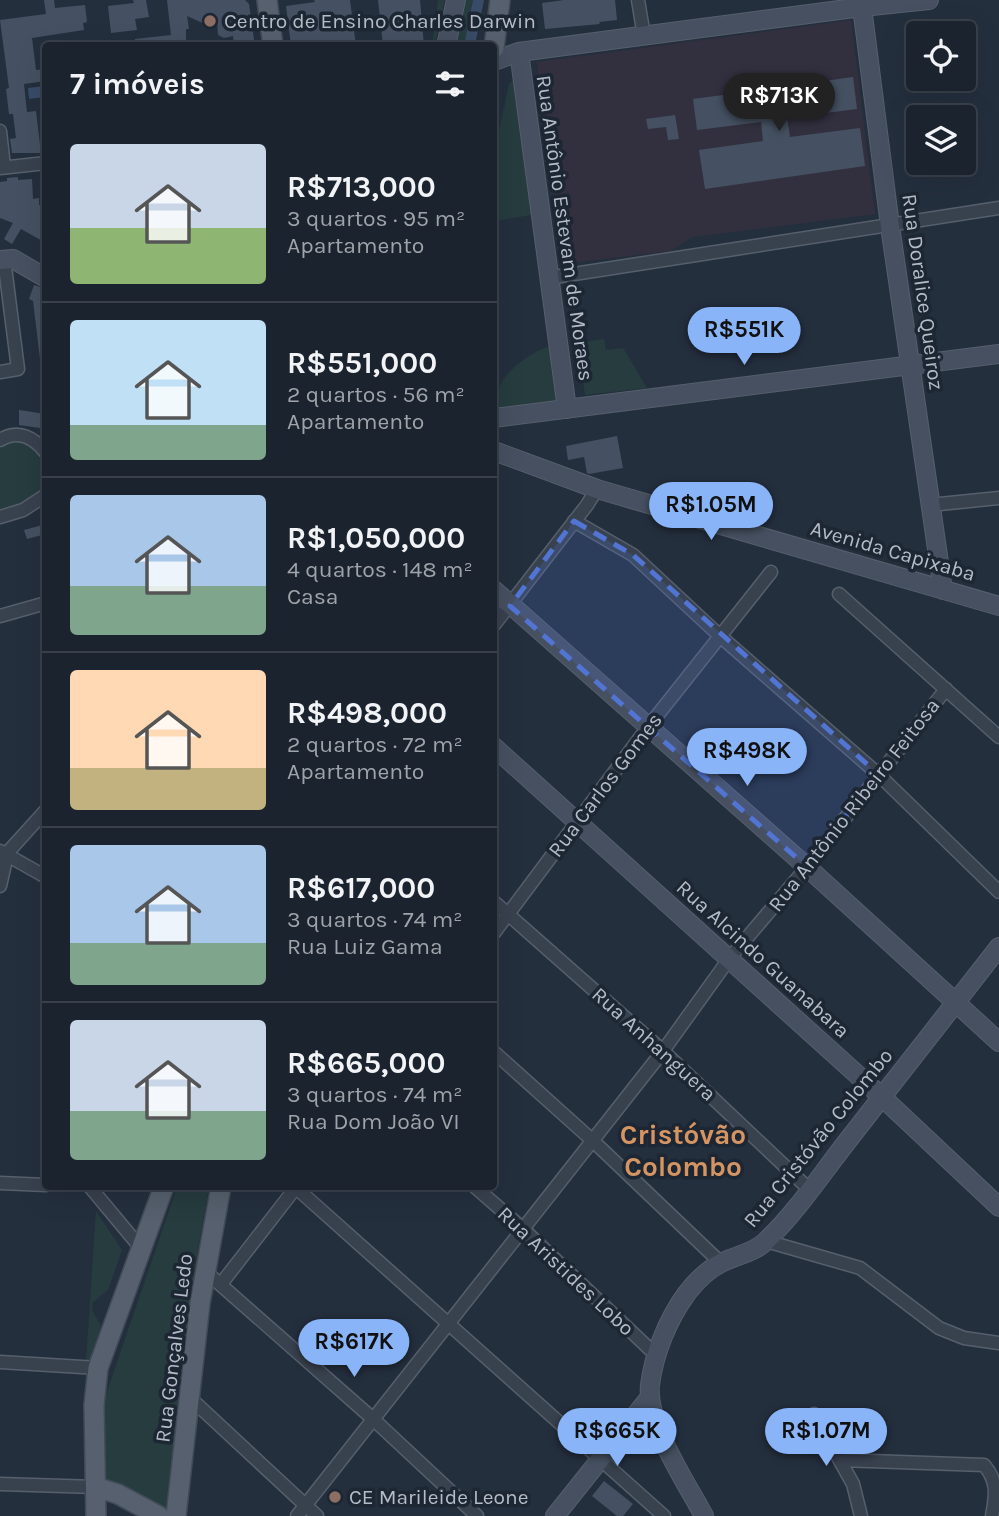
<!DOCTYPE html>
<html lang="pt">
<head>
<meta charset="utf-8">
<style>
  :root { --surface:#1b232e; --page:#282f3a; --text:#f1f3f6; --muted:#a0a4aa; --line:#39404a; --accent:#8ab4f8 }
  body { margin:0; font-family:Karla,sans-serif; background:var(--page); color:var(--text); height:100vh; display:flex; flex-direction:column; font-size:26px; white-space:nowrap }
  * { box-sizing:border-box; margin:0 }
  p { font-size:23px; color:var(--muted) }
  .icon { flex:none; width:38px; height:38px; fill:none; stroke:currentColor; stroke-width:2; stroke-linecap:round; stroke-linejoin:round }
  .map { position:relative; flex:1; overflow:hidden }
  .panel { position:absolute; left:42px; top:42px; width:455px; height:1148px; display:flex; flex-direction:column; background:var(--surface); border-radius:7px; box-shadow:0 7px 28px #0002,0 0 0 2px var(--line) }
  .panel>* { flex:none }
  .controls { position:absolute; left:906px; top:21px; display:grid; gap:14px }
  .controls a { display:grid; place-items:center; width:70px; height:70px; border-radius:7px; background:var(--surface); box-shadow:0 7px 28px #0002,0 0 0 2px var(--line); font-size:35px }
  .price { position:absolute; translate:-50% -60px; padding:0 16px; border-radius:24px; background:var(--accent); color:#111; font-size:23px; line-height:46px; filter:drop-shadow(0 2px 4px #0008) }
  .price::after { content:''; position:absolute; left:50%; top:42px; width:21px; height:16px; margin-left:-10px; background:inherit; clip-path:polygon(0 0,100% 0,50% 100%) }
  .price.current { background:#222; color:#fff }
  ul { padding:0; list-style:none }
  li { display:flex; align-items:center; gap:21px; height:175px; padding:0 28px }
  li+li { border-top:2px solid var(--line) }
  li span { display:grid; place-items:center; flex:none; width:196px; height:140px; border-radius:7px; color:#555 }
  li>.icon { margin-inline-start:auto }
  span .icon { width:84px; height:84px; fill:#fffc; stroke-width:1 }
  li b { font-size:30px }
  h2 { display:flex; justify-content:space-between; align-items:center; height:84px; padding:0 28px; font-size:30px }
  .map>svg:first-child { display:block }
  .medical { fill:#32303f }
  .green { fill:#263c3f }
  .water { fill:#394c67 }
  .building { fill:#455162 }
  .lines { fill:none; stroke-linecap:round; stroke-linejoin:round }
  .street-casing { stroke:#565f6c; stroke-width:15 }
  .secondary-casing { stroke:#565f6c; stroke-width:20 }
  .primary-casing { stroke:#414a57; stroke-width:22 }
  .street { stroke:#38414e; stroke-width:12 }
  .secondary { stroke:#465061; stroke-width:18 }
  .primary { stroke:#56606e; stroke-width:19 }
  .marked { fill:#5274d3; fill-opacity:0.2; stroke:#5274d3; stroke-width:5; stroke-dasharray:14 9; stroke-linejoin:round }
  .education-dot { fill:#8d6e63; stroke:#1d2633; stroke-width:2.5 }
  .labels { text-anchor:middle; stroke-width:7; stroke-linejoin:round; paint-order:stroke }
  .poi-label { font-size:21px; fill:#b4bcc9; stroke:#1d2633; text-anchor:start }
  .street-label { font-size:21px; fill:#b4bcc9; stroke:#1d2633 }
  .district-label { font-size:28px; font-weight:bold; fill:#d59563; stroke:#1d2633 }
</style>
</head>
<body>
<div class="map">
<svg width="999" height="1516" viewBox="0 0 999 1516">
  <rect width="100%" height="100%" fill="#242f3e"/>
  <!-- medical -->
  <path class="medical" d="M851 20 875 214 692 237 671 251 562 264 537 62Z"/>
  <!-- green -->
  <path class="green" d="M438 0H445L435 45H432Z
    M464 0H473L464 45 454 46Z
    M518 75 538 214 494 221V154L509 84Z
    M604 339 606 350 623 348 647 388 585 395 577 343Z
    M552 345 560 400 494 411C493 378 524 355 552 345Z
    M12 441C33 440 55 467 43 487 35 502 15 507 0 510V448Z
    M177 1187H209L195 1266 177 1394 179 1426 168 1511 102 1488V1406Z
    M96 1211 122 1250 108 1290 93 1302 92 1310 101 1326 92 1362 86 1361Z"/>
  <!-- water -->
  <path class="water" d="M473 0H484L475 45H464Z
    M45 86V97L29 99 28 88Z"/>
  <!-- building -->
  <path class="building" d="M44 0H54L55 8 85 5 87 22 83 23 84 30 32 38 36 70 46 69V81L24 84 27 112 36 111 41 153H12L10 139 16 138 13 114H9L6 89 9 88 0 20 46 14Z
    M133 0H146L149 17 135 19 137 30 111 33 108 6 134 3Z
    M167 0H245L249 4 255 46H234L233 36 224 38 218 35 217 19 205 24 187 16 189 29H186V46H135V39L171 35Z
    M314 0H350L356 46H291L286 6 315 2Z
    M378 0H420L424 46H383Z
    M564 0H615L617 20 599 22 600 24 545 29 542 3Z
    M780 76 781 87 853 77 857 109 787 118 790 137 860 128 865 166 705 189 699 150 763 141 761 122 697 130 693 99 760 90 758 79Z
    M675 115 679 139 668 140 666 127 648 129 646 119Z
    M18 177V180L32 179 33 199 39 198V205H46V243L21 229 12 244 4 239 13 223 0 218V182L7 181V178Z
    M34 285 46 289V358L40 359 33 301 29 299Z
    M19 410 46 414V423L40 428 19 425Z
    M617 436 623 468 589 474 587 473 584 457 568 460 566 446Z
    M46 524V534L27 539 24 530Z
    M604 1481 633 1504 623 1516H617L592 1496Z"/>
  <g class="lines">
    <!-- street casing -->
    <g class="street-casing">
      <path id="street" d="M638 0 644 36
        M0 131 4 167
        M0 168 46 163
        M548 278 999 208
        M0 372 18 369 4 259
        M0 440C18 429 34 437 46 453
        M930 505 999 498
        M0 517 23 510 46 495
        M574 521 633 555 720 636 878 774 999 892
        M839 594 999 737
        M0 616 46 603
        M494 625 587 505 597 489
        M0 851 46 877
        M0 861 46 810
        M0 886 7 855
        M494 902 663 1051 810 1190
        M494 933 648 727 771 572
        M494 1052 592 1140 721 1263
        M0 1183 46 1185
        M294 1186 664 1516
        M474 1186 523 1229 657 1356
        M90 1187 140 1247
        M766 1241 860 1268 939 1328 964 1338 999 1343
        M205 1271 372 1418 477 1516
        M221 1284 297 1186
        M0 1362 98 1368
        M189 1397 317 1516
        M814 1414 853 1484 861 1516
        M840 1460 984 1465C998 1481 996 1495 992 1516
        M0 1484 96 1487
        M297 1516 663 1051 729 959 807 867 946 689"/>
    </g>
    <!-- secondary casing -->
    <g class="secondary-casing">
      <path id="secondary" d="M862 7 890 226 943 590
        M446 46 456 0
        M519 52 567 409
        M494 61 519 52 862 7 929 0
        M0 260 13 259 46 278
        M494 418 999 354
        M494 451 597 489 999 606
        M494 590 807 867 999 1042
        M494 747 882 1097 999 1207
        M555 1516 650 1397
        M704 1516C686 1482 646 1423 650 1385 654 1353 668 1319 687 1293 697 1280 708 1269 723 1262 737 1255 753 1253 765 1242 796 1213 823 1172 849 1139 899 1075 949 1011 999 947"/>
    </g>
    <!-- primary casing -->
    <g class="primary-casing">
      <path id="primary" d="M267 0 273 46
        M494 48 500 0
        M96 1487 118 1494 159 1516
        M96 1516 94 1405 98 1368 164 1186
        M176 1516 200 1303 221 1186"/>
    </g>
    <!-- street -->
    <use href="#street" class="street"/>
    <!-- secondary -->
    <use href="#secondary" class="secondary"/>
    <!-- primary -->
    <use href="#primary" class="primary"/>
  </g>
  <!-- marked area -->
  <path class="marked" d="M574 521 633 555 878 774 807 867 510 606Z"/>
  <!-- markers -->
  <g class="education-dot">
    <circle cx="210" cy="21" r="7"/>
    <circle cx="335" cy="1497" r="7"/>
  </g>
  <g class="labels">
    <!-- poi labels -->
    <g class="poi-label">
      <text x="224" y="28">Centro de Ensino Charles Darwin</text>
      <text x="349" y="1504">CE Marileide Leone</text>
    </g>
    <!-- street labels -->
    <g class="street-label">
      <text transform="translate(565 228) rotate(82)" y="7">Rua Antônio Estevam de Moraes</text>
      <text transform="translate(923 292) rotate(82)" y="7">Rua Doralice Queiroz</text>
      <text transform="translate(893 551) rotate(16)" y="7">Avenida Capixaba</text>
      <text transform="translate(605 785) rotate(-53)" y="7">Rua Carlos Gomes</text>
      <text transform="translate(854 805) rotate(-52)" y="7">Rua Antônio Ribeiro Feitosa</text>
      <text transform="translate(763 959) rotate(42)" y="7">Rua Alcindo Guanabara</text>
      <text transform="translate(654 1044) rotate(42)" y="7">Rua Anhanguera</text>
      <text transform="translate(818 1138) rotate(-51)" y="7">Rua Cristóvão Colombo</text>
      <text transform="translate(566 1271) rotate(43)" y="7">Rua Aristides Lobo</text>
      <text transform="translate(174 1348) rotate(-83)" y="7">Rua Gonçalves Ledo</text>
    </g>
    <!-- district labels -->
    <g class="district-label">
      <text x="683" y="1144">Cristóvão<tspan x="683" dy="32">Colombo</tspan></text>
    </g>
  </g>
</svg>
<div class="controls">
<a><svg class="icon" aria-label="locate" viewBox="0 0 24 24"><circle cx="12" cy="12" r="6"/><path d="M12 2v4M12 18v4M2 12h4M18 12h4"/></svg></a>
<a><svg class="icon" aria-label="layers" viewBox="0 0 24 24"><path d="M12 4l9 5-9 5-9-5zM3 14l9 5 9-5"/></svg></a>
</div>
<b class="price current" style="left:779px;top:133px">R$713K</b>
<b class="price" style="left:744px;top:367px">R$551K</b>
<b class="price" style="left:711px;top:542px">R$1.05M</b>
<b class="price" style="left:747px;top:788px">R$498K</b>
<b class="price" style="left:354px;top:1379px">R$617K</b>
<b class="price" style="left:617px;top:1468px">R$665K</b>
<b class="price" style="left:826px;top:1468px">R$1.07M</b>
<section class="panel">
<h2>7 imóveis<svg class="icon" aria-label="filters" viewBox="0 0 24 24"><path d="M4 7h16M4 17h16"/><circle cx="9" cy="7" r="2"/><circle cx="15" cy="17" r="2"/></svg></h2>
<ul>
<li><span style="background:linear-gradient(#c9d6e8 60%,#8fb573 0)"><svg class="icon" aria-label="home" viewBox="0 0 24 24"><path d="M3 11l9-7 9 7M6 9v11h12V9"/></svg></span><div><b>R$713,000</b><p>3 quartos · 95 m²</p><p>Apartamento</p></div></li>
<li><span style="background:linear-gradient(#bfe0f5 75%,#7fa58c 0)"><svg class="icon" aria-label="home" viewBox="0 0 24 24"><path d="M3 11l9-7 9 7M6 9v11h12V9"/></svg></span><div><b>R$551,000</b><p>2 quartos · 56 m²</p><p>Apartamento</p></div></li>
<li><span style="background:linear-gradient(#a9c7e8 65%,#7fa58c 0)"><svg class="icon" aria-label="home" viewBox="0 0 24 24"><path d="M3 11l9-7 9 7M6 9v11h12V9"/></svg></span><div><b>R$1,050,000</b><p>4 quartos · 148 m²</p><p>Casa</p></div></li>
<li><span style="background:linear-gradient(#ffd9b3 70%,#c2b280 0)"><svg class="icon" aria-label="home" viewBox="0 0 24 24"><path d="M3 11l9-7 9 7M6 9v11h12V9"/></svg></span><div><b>R$498,000</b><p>2 quartos · 72 m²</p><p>Apartamento</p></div></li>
<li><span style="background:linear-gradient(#a9c7e8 70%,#7fa58c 0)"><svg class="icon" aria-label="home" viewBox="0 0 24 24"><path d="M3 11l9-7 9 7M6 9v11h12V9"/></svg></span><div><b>R$617,000</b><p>3 quartos · 74 m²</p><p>Rua Luiz Gama</p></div></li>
<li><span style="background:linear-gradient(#c9d6e8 65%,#7fa58c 0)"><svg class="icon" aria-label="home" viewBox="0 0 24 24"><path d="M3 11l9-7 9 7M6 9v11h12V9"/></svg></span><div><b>R$665,000</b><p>3 quartos · 74 m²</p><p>Rua Dom João VI</p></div></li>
</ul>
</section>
</div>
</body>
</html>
